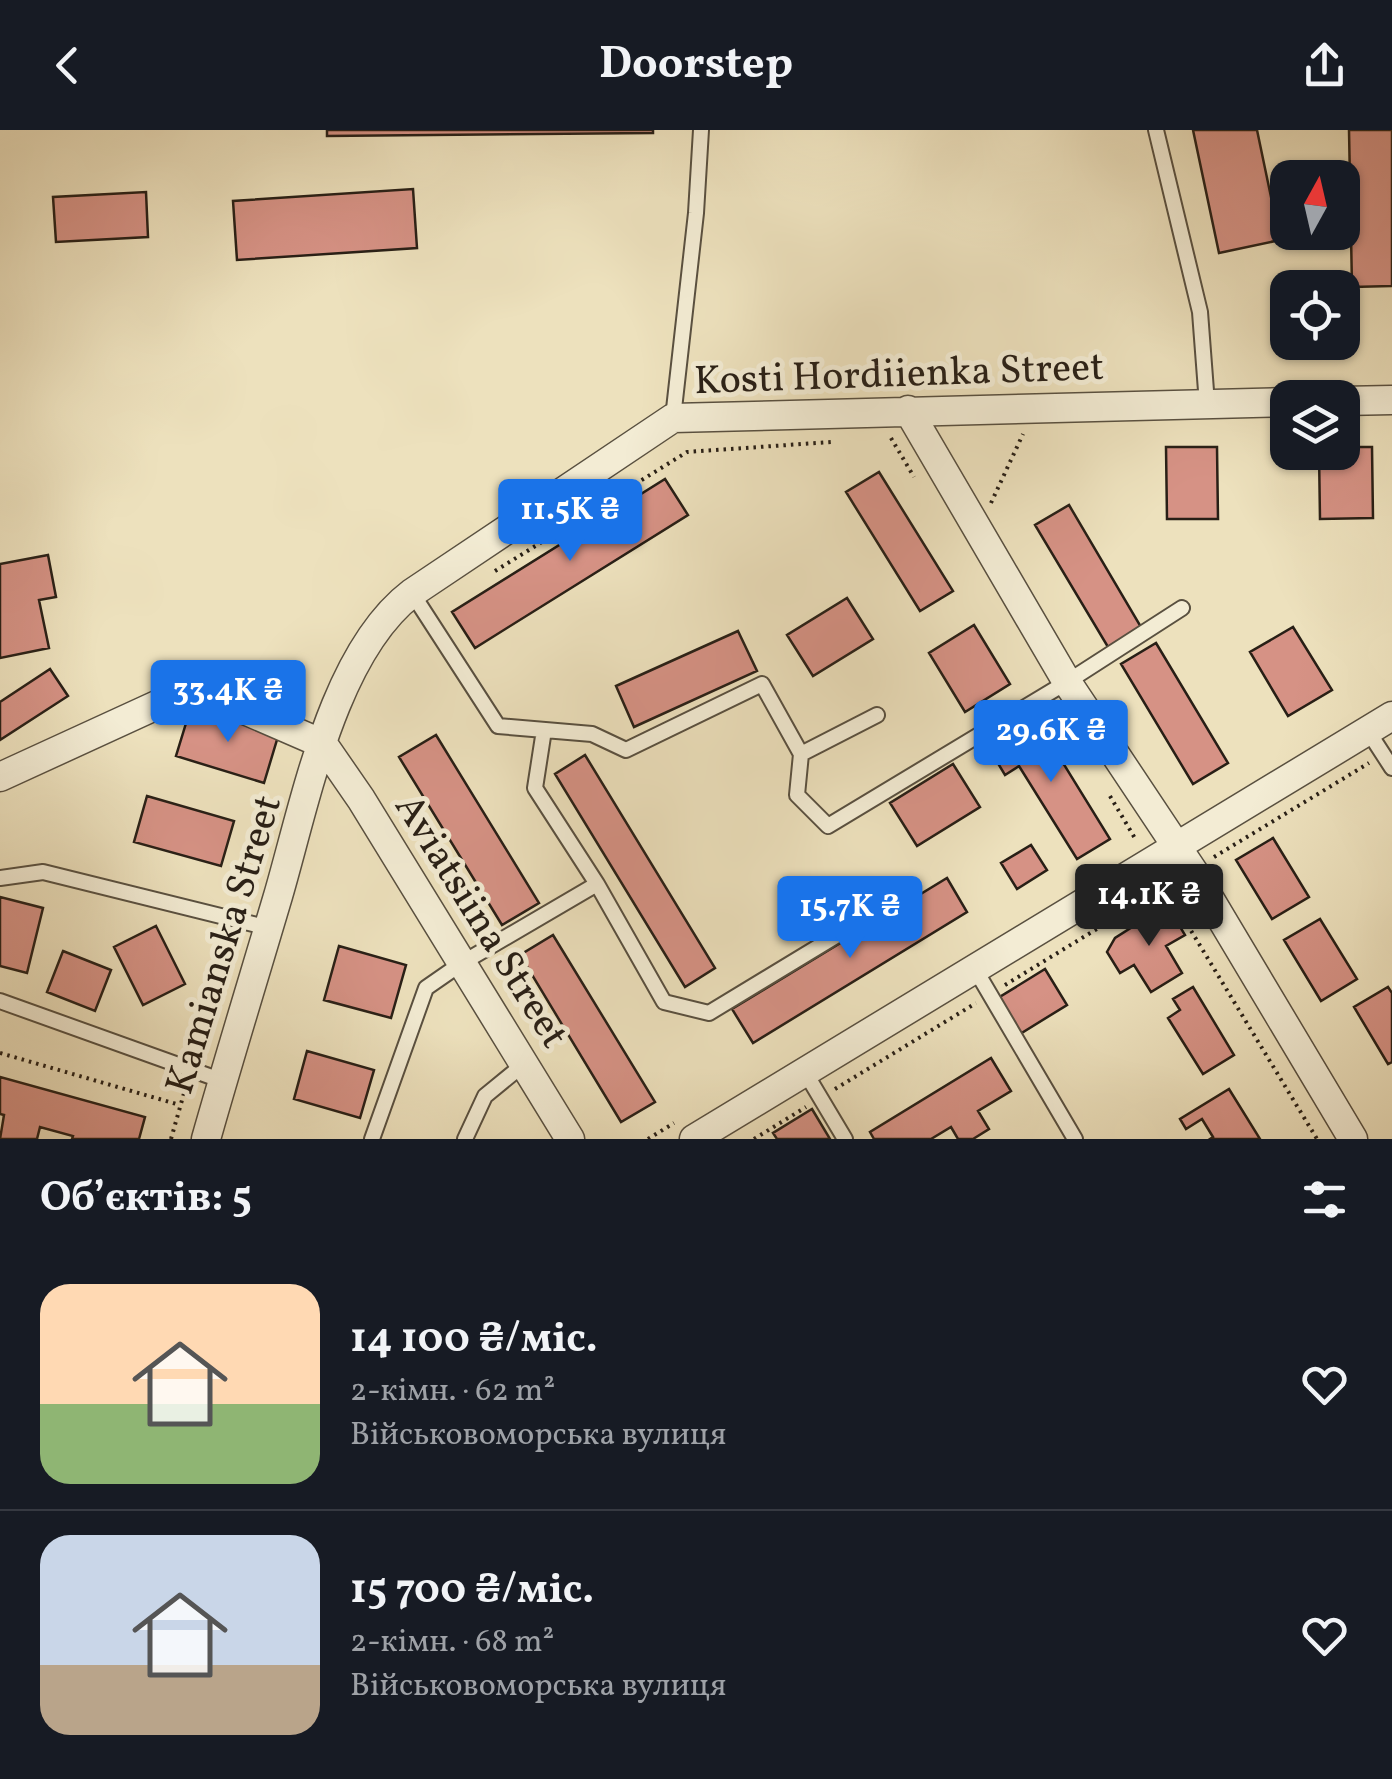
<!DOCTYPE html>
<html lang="uk">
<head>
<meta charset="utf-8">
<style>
  :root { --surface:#171b24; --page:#242831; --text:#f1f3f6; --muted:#9ea1a6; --line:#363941; --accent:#1a73e8 }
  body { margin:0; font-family:Vollkorn,serif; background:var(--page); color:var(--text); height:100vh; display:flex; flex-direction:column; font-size:38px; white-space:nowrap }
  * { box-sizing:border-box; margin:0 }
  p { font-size:32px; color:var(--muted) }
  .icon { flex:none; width:55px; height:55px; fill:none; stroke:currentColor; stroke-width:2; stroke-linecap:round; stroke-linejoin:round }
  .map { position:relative; height:1009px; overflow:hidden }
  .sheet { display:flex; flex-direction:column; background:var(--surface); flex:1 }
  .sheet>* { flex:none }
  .needle { width:65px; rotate:8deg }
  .controls { position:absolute; left:1270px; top:30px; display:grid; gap:20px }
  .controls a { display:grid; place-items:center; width:90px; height:90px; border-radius:20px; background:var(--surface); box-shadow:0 2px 8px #0004; font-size:50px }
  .price { position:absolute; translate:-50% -85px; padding:0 22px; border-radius:10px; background:var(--accent); color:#fff; font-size:32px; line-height:65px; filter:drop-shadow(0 2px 5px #0008) }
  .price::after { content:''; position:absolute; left:50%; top:60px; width:30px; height:22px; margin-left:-15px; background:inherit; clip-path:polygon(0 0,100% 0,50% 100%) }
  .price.active { background:#222; color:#fff }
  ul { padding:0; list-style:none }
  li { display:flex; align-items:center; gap:30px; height:250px; padding:0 40px }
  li+li { border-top:2px solid var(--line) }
  li span { display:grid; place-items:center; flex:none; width:280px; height:200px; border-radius:30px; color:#555 }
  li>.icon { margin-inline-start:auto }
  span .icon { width:120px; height:120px; fill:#fffc; stroke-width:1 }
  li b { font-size:42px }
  h2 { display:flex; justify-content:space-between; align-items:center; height:120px; padding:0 40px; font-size:42px }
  header { display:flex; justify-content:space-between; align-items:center; height:130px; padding:0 40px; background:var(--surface); font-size:45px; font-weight:700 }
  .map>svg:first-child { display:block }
  .building { fill:#d69285; stroke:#281f16; stroke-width:2.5 }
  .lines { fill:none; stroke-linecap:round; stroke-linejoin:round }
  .lane-casing { stroke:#595040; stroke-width:18 }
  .street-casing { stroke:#595040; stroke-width:31 }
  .path { stroke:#281f16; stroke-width:4; stroke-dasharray:2.5 5; stroke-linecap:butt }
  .lane { stroke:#f3ecd4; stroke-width:14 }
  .street { stroke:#f3ecd4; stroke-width:28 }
  .labels { text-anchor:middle; stroke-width:10; stroke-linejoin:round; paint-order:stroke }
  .street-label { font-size:40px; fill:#281f16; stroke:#f3ecd4 }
</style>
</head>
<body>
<header><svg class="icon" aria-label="back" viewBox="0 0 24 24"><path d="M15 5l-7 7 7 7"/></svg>Doorstep<svg class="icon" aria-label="share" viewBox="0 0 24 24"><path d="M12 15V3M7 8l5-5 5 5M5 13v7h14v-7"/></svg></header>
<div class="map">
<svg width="1392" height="1009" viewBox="0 0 1392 1009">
  <rect width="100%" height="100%" fill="#ede1bd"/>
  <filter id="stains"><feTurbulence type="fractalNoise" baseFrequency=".002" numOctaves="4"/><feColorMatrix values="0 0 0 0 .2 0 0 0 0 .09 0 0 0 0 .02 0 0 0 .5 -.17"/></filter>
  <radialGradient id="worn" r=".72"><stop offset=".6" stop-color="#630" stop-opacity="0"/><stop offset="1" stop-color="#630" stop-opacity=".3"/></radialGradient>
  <!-- building -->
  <path class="building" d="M327 0H653V3L327 6Z
    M1193 0H1257L1280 110 1219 123Z
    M1349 0H1392V156L1352 157Z
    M413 59 417 118 237 130 233 71Z
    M146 62 148 107 56 112 53 67Z
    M1166 317H1217L1218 389H1167Z
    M1342 317H1372L1373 388 1320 389 1319 322H1342Z
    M879 342 953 461 920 481 846 362Z
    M665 349 688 385 475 518 452 482Z
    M1069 375 1141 497 1108 517 1035 395Z
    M48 425 56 467 39 470 49 518 0 528V434Z
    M847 468 873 509 813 546 787 505Z
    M974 495 1010 554 965 582 929 523Z
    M1293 497 1332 560 1288 586 1250 522Z
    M738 501 757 541 634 597 616 556Z
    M1156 513 1228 633 1193 654 1121 534Z
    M50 539 68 566 0 610V572Z
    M191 577 279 603 264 653 176 626Z
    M1034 586 1110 709 1077 729 1019 636 1005 645 987 615Z
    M436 605 539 773 502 795 399 627Z
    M585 625 715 838 685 857 555 644Z
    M953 634 980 677 917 716 890 673Z
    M147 666 234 691 221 736 134 712Z
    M1273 708 1309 767 1272 789 1236 730Z
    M1031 715 1047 740 1017 759 1001 733Z
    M947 748 967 782 753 913 732 879Z
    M0 767 43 778 27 843 0 836Z
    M1167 775 1185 805 1166 816 1182 843 1151 862 1134 835 1120 843 1107 822 1115 808Z
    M1320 789 1357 849 1321 871 1284 810Z
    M156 796 185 854 143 875 114 817Z
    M553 805 655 972 621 992 520 825Z
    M339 816 406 835 391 888 324 870Z
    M63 821 111 840 95 881 47 862Z
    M1045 839 1067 875 1020 904 998 868Z
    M1193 857 1234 925 1203 944 1168 888 1180 880 1173 869Z
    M1388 857 1392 863V932L1388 934 1354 877Z
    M307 921 374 940 360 988 294 969Z
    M991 928 1011 961 978 981 989 999 973 1009H958L951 997 931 1009H874L870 1002Z
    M0 947 145 987 139 1009H72L73 1006 40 997 37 1009H0L4 985 0 984Z
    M1229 959 1260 1009H1210L1213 1007 1202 989 1186 999 1180 989Z
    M812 979 830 1009H777L773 1003Z"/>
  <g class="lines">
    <!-- lane casing -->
    <g class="lane-casing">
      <path id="lane" d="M1156 0 1200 182 1207 274
        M673 288 696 83 701 0
        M412 463 498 596 592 604 626 620 762 554 801 624 797 665 828 696 1067 552 1182 478
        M544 600 535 658 597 754 664 872 709 883 897 769
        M1368 601 1392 638
        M801 624 877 585
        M0 748 43 742 269 798
        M975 839 1075 1009
        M0 871 223 951
        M805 942 845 1009
        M372 1009 426 858 462 833 597 754
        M465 1009 485 966 524 934"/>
    </g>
    <!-- street casing -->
    <g class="street-casing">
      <path id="street" d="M1342 271 1392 270
        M908 280 1067 552 1193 741 1353 1009
        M0 647 194 558 323 614 361 669 570 1009
        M206 1009C229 928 254 847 278 766 305 674 333 523 412 463L673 288 1288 272
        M694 1009 1392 586"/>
    </g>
    <!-- path -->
    <path class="path" d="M891 308 914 347
      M991 373 1023 304
      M495 441 687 322 831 312
      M1110 666 1136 710
      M1214 727 1369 633
      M1164 756 1317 1009
      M1005 855 1172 753
      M0 923 180 975
      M196 923 231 808
      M835 959 976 873
      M171 1009 186 956
      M648 1009 674 993
      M754 1009 806 977"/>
    <!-- lane -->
    <use href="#lane" class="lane"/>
    <!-- street -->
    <use href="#street" class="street"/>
  </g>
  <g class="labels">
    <!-- street labels -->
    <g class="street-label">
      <text transform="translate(899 242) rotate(-2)" y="14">Kosti Hordiienka Street</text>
      <text transform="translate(483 790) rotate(58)" y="14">Aviatsiina Street</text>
      <text transform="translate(222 814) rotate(-73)" y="14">Kamianska Street</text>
    </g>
  </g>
  <rect width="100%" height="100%" filter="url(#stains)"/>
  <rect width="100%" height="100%" fill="url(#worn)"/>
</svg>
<div class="controls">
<a><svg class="needle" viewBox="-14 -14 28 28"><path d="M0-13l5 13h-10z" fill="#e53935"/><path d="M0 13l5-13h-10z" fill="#9ea1a6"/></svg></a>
<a><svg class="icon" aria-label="locate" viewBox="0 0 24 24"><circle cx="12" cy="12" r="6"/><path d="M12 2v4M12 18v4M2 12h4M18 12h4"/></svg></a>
<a><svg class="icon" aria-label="layers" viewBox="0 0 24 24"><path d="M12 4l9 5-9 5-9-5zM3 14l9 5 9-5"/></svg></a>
</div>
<b class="price" style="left:570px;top:434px">11.5K ₴</b>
<b class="price" style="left:228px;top:615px">33.4K ₴</b>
<b class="price" style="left:1051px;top:655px">29.6K ₴</b>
<b class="price active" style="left:1149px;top:819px">14.1K ₴</b>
<b class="price" style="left:850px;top:831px">15.7K ₴</b>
</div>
<section class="sheet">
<h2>Об’єктів: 5<svg class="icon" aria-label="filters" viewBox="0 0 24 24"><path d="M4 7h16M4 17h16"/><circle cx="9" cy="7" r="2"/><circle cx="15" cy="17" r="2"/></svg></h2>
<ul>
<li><span style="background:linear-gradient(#ffd9b3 60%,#8fb573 0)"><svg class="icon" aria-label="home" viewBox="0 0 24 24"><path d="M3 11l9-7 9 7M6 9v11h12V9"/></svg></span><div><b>14 100 ₴/міс.</b><p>2-кімн. · 62 m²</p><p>Військовоморська вулиця</p></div><svg class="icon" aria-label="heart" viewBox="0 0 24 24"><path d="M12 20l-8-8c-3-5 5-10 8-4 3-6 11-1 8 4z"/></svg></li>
<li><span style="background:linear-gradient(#c9d6e8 65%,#b9a48a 0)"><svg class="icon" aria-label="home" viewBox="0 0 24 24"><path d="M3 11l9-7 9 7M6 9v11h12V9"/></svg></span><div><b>15 700 ₴/міс.</b><p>2-кімн. · 68 m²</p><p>Військовоморська вулиця</p></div><svg class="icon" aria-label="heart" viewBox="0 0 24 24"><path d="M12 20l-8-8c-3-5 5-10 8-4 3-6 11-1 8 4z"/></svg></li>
</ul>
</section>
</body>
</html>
